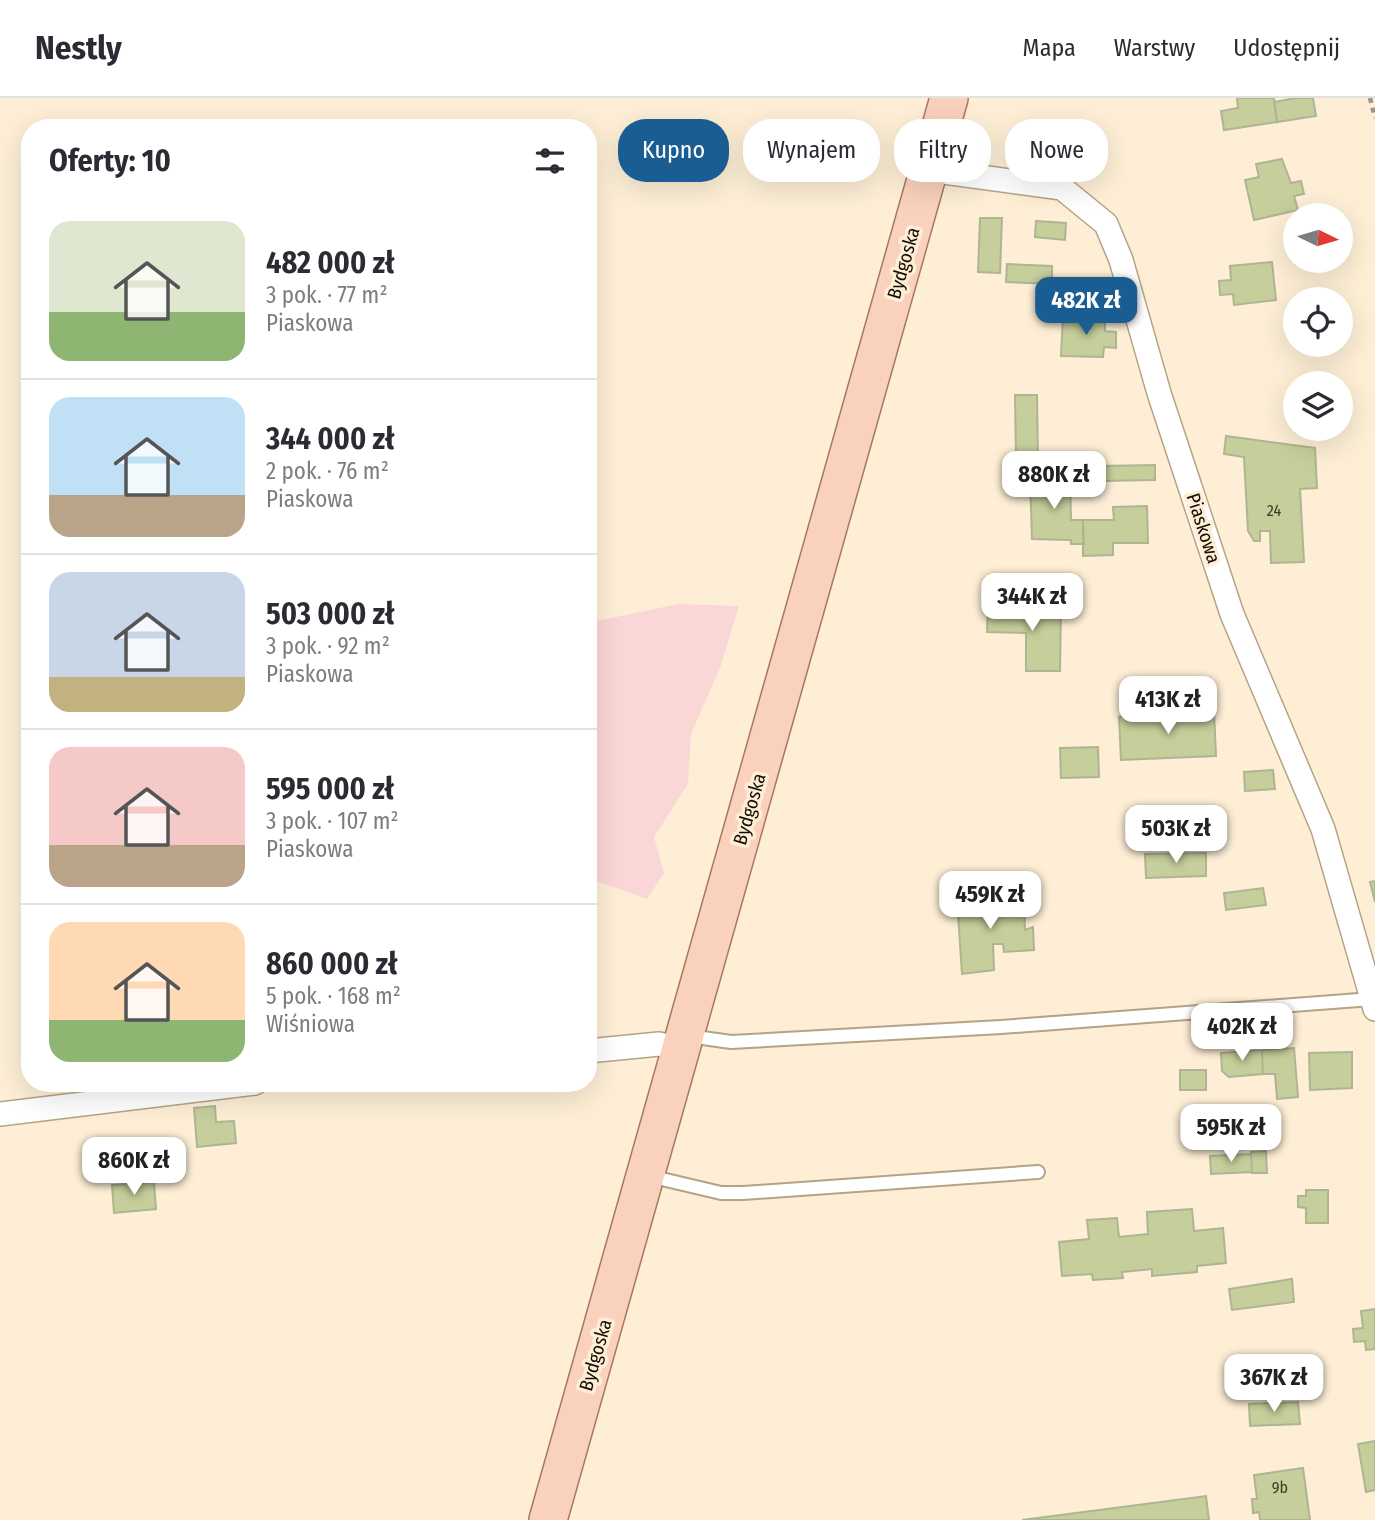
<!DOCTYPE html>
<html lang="pl">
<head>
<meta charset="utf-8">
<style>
  :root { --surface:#fff; --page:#f2f2f3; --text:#2b2b33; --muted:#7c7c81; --line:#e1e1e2; --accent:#1a5d92 }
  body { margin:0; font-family:"Fira Sans Condensed",sans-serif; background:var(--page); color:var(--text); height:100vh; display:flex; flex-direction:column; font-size:26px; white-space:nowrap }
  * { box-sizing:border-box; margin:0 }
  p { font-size:23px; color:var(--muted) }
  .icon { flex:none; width:38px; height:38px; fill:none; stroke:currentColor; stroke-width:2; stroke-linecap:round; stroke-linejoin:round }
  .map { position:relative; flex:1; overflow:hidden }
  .drawer { position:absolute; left:21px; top:21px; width:576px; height:973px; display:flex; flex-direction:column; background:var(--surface); border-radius:28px; box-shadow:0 7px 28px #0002 }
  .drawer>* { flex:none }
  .guide { position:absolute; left:618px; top:21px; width:651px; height:63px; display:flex; gap:14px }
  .needle { width:46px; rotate:95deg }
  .fabs { position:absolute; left:1283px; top:105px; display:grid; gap:14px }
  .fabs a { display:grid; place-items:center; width:70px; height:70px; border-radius:50%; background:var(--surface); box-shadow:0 7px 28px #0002; font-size:35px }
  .price { position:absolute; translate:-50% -60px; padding:0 16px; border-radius:14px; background:#fff; color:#222; font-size:23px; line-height:46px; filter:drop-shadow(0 2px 4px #0008) }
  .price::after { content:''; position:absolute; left:50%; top:42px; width:21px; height:16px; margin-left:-10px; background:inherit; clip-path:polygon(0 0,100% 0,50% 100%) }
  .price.current { background:var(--accent); color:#fff }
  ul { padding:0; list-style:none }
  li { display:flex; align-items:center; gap:21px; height:175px; padding:0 28px }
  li+li { border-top:2px solid var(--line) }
  li span { display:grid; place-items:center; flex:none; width:196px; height:140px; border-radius:21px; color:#555 }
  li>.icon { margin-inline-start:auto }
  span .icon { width:84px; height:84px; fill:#fffc; stroke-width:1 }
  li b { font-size:30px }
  h2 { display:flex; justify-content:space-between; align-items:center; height:84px; padding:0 28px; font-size:30px }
  .tag { padding:0 24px; border-radius:28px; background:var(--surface); box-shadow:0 7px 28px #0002; font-size:24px; line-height:63px }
  .tag.current { background:var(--accent); color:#fff }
  header { display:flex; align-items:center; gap:42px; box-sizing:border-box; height:98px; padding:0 35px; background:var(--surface); border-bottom:2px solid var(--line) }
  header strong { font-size:33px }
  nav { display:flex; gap:38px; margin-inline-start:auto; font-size:24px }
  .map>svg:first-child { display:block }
  .green { fill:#fbd6d7 }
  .building { fill:#c6ce9b; stroke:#afb493; stroke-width:2 }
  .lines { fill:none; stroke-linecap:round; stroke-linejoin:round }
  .service-casing { stroke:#b4a385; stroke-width:16 }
  .minor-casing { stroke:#b4a385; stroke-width:26 }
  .primary-casing { stroke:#a6785e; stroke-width:40 }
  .path { stroke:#9f9481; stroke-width:4.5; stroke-dasharray:5 5; stroke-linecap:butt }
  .service { stroke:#fff; stroke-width:12 }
  .minor { stroke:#fff; stroke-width:23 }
  .primary { stroke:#fad1bc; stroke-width:37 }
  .labels { text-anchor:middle; stroke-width:7; stroke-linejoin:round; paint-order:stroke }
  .number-label { font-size:16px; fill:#3e3c28 }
  .street-label { font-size:19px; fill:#110b02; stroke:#fdeed5 }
</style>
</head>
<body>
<header>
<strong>Nestly</strong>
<nav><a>Mapa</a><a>Warstwy</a><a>Udostępnij</a></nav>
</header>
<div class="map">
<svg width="1375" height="1422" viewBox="0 0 1375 1422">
  <rect width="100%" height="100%" fill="#fdeed5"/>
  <!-- green -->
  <path class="green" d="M678 506 739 508 720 570 691 636 688 686 654 739 664 775 647 801 588 780V525Z"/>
  <!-- building -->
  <path class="building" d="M1237 0H1274L1277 24 1224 32 1221 13 1238 10Z
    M1296 0H1313L1316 18 1277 24 1274 4Z
    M1282 61 1291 85 1301 83 1304 96 1294 98 1298 112 1254 122 1245 82 1259 79 1256 66Z
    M980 120H1002L1000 175 978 174Z
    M1036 123 1066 125 1065 142 1035 139Z
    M1272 164 1276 202 1234 207 1233 196 1220 197 1219 183 1231 182 1230 168Z
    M1007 166 1052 168V186L1006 184Z
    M1063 217 1105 219V233L1116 234V250L1104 249 1103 259 1061 258Z
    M1015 297H1037L1038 362 1016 363Z
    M1226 338 1315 350 1317 390 1300 391 1304 464 1271 465 1270 433H1260V443H1254L1248 433 1244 359 1224 356Z
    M1155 367V382L1101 383 1100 368Z
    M1030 379H1070L1071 422H1083L1084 446H1071V442L1032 441Z
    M1147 408 1148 445H1113V457L1083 458V422H1114L1113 409Z
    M988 509 1061 510 1060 573H1026V535L987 534Z
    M1214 613 1216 658 1121 662 1119 619Z
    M1098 649 1099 679 1061 680 1060 650Z
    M1273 672 1275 691 1245 693 1244 674Z
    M1204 727 1205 747 1159 749 1158 728Z
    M1206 755V778L1146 780 1145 756Z
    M1375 783V804L1370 784Z
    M1263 790 1266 807 1226 812 1224 795Z
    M1003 798V806L1024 804 1025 832 1033 829 1034 852 1004 854 1003 846H993L994 872 962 876 957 801Z
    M1294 950 1298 999 1277 1001 1275 976H1263L1262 952Z
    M1262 952 1263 976 1229 979 1222 973 1221 955Z
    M1352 954V990L1310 992 1309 955Z
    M1180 972H1206V992H1180Z
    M215 1008 216 1024 234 1023 236 1045 197 1049 194 1010Z
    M1224 1033 1272 1034V1050L1223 1049Z
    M1266 1053 1267 1075H1252L1251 1054Z
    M1251 1056 1252 1074 1211 1076 1210 1058Z
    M154 1084 156 1111 114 1115 112 1087Z
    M1306 1092H1328V1125H1306V1110L1298 1109V1098H1306Z
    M1192 1111 1194 1133 1223 1130 1226 1165 1197 1168V1174L1152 1178V1171L1122 1174 1123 1180 1093 1182 1092 1176 1062 1178 1059 1144 1089 1141 1087 1122 1117 1120 1119 1139 1148 1136 1147 1114Z
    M1292 1181 1294 1204 1232 1212 1229 1191Z
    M1375 1211V1251L1366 1252 1365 1243 1354 1244 1353 1231 1363 1230 1361 1213Z
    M1298 1304 1300 1326 1250 1328 1249 1306Z
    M1375 1343V1392L1366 1394 1358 1346Z
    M1303 1370 1310 1422H1260L1259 1414 1253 1415 1252 1401H1257L1254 1377Z
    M1206 1398 1209 1422H1022Z"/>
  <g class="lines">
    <!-- service casing -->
    <g class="service-casing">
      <path id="service" d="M689 938 731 944 1001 929 1372 901
        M649 1078 721 1095H743L1038 1074"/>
    </g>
    <!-- minor casing -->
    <g class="minor-casing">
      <path id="minor" d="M929 72 1062 90 1106 126 1121 162 1159 295 1232 516 1323 731 1375 911
        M588 953 659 946 681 951
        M0 1016 255 985"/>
    </g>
    <!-- primary casing -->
    <g class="primary-casing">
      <path id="primary" d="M548 1422 949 0"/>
    </g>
    <!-- path -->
    <path class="path" d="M1370 0 1375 20"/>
    <!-- service -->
    <use href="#service" class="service"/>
    <!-- minor -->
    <use href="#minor" class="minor"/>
    <!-- primary -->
    <use href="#primary" class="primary"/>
  </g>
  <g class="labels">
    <!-- number labels -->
    <g class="number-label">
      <text x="1274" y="418">24</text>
      <text x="1280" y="1395">9b</text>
    </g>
    <!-- street labels -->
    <g class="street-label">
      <text transform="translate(903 165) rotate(-74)" y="7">Bydgoska</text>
      <text transform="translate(1204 430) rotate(72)" y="7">Piaskowa</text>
      <text transform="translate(749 711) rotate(-74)" y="7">Bydgoska</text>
      <text transform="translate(595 1257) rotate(-74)" y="7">Bydgoska</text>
    </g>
  </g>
</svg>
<div class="fabs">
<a><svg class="needle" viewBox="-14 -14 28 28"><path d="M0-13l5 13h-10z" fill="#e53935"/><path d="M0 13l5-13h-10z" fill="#7c7c81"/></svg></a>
<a><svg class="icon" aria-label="locate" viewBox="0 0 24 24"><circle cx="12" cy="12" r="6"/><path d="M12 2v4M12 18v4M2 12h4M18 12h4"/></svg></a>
<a><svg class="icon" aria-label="layers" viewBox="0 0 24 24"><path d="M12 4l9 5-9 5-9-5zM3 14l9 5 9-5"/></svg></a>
</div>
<b class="price current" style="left:1086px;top:239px">482K zł</b>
<b class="price" style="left:1054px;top:413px">880K zł</b>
<b class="price" style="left:1032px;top:535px">344K zł</b>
<b class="price" style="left:1168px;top:638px">413K zł</b>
<b class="price" style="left:1176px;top:767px">503K zł</b>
<b class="price" style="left:990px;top:833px">459K zł</b>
<b class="price" style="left:1242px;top:965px">402K zł</b>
<b class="price" style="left:1231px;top:1066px">595K zł</b>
<b class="price" style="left:134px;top:1099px">860K zł</b>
<b class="price" style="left:1274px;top:1316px">367K zł</b>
<div class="guide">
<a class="tag current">Kupno</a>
<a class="tag">Wynajem</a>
<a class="tag">Filtry</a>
<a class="tag">Nowe</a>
</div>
<section class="drawer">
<h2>Oferty: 10<svg class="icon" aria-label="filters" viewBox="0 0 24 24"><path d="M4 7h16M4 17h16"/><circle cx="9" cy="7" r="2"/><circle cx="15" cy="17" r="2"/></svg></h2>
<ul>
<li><span style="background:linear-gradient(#dfe7d0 65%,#8fb573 0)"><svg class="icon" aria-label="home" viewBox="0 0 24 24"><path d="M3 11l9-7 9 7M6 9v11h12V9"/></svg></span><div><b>482 000 zł</b><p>3 pok. · 77 m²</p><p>Piaskowa</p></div></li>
<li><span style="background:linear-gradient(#bfe0f5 70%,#b9a48a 0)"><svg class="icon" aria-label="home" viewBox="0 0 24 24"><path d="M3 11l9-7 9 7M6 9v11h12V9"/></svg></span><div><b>344 000 zł</b><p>2 pok. · 76 m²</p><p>Piaskowa</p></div></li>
<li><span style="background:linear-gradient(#c9d6e8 75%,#c2b280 0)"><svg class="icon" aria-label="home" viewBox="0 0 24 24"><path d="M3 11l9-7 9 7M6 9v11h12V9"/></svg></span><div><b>503 000 zł</b><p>3 pok. · 92 m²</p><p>Piaskowa</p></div></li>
<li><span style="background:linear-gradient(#f6c9c9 70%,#b9a48a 0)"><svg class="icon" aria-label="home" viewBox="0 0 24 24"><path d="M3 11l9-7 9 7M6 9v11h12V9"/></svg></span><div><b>595 000 zł</b><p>3 pok. · 107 m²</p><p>Piaskowa</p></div></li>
<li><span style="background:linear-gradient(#ffd9b3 70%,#8fb573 0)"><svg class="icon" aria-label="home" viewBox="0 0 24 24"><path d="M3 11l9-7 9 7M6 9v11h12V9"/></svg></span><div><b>860 000 zł</b><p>5 pok. · 168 m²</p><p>Wiśniowa</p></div></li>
</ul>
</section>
</div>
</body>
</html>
